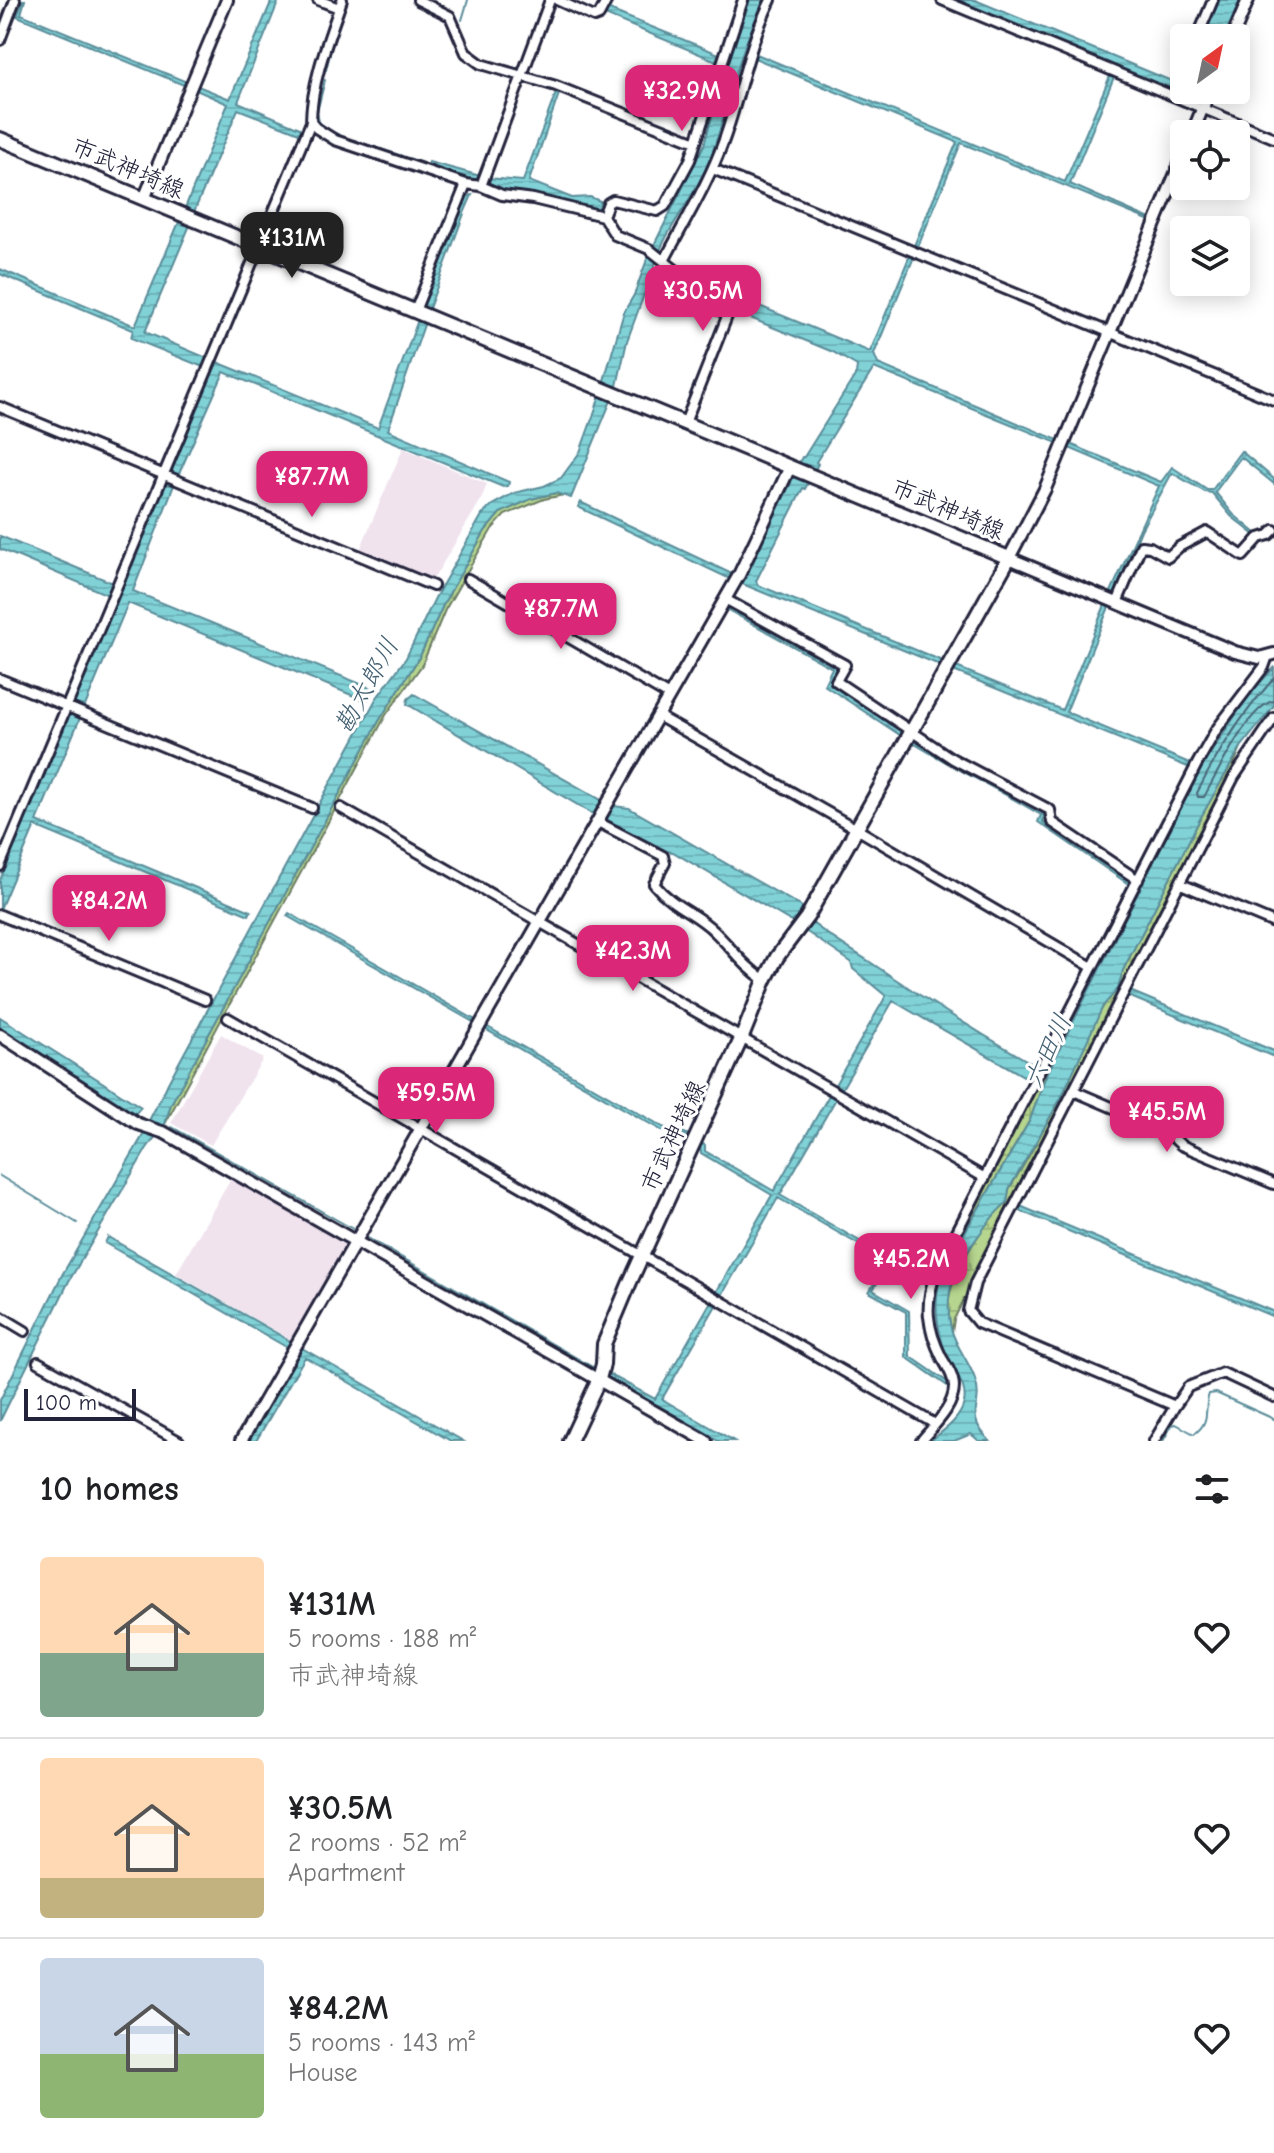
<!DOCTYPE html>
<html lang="en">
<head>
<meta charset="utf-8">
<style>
  :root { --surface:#fff; --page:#f2f2f2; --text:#202124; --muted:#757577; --line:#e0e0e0; --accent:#db2777 }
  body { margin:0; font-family:"Comic Neue","Klee One",sans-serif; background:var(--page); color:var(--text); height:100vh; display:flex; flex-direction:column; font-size:30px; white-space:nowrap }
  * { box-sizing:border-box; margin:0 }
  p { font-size:26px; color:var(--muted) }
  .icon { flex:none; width:44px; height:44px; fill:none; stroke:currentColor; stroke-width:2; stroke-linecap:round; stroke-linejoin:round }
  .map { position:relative; height:1441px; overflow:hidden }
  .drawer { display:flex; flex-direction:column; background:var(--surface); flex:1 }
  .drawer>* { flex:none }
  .needle { width:52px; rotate:33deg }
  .buttons { position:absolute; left:1170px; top:24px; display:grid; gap:16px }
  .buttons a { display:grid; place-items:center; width:80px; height:80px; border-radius:8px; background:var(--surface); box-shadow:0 4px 20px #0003; font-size:40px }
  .scale { position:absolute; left:24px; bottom:20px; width:112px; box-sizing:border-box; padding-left:8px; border:4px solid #22223b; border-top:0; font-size:22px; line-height:28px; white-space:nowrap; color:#22223b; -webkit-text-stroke:6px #fff; paint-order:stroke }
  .price { position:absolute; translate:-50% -68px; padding:0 18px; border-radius:16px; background:var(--accent); color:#fff; font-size:26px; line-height:52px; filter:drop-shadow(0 2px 4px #0008) }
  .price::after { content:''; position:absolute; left:50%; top:48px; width:24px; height:18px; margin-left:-12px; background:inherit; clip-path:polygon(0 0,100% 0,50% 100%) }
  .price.on { background:#222; color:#fff }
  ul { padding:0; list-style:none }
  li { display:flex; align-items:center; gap:24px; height:200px; padding:0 40px }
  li+li { border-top:2px solid var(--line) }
  li span { display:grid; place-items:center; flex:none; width:224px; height:160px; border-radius:8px; color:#555 }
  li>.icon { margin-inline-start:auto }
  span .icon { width:96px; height:96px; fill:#fffc; stroke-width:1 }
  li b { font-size:34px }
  h2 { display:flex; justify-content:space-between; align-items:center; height:96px; padding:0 40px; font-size:34px }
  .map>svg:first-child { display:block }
  .built { fill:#f0e3ee }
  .wetland { fill:url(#wetland-marsh); stroke:#6c7c64; stroke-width:2 }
  .water { fill:url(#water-rules); stroke:#5a8c99; stroke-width:2 }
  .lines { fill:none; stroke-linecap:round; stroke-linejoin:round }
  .shore { stroke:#486879; stroke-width:2 }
  .stream { stroke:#5a8c99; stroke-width:2 }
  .minor-casing { stroke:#22223b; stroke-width:14 }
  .tertiary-casing { stroke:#22223b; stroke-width:16 }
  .secondary-casing { stroke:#22223b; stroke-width:18 }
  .minor { stroke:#fff; stroke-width:8 }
  .tertiary { stroke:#fff; stroke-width:10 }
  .secondary { stroke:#fff; stroke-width:12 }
  .labels { text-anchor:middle; stroke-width:6; stroke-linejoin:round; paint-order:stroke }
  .street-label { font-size:24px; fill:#22223b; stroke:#fff }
  .water-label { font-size:26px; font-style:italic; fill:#436072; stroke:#fff }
</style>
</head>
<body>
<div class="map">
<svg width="1274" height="1441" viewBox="0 0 1274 1441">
  <defs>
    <pattern id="wetland-marsh" width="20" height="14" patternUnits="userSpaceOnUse" patternTransform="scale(2)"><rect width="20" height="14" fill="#b6d58e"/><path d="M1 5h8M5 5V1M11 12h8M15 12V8" fill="none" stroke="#9cb77b"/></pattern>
    <pattern id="water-rules" width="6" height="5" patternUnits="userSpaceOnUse" patternTransform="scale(2)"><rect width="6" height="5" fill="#80d2d7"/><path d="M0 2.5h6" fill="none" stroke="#6eb4b9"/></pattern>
  </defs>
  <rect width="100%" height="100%" fill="#fff"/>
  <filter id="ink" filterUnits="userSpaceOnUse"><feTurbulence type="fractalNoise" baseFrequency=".0125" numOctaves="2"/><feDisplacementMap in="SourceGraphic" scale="16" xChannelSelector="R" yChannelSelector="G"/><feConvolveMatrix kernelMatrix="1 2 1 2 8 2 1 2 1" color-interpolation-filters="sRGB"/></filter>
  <g filter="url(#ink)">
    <!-- built -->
    <path class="built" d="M403 448 487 484 481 500 431 583 359 552Z
      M221 1034 263 1059 211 1145 171 1123Z
      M232 1177 347 1243 291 1340 176 1274Z"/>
    <!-- wetland -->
    <path class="wetland" d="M556 493 564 495 544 499 505 515 492 529 445 610 422 665 386 715 165 1124 171 1104 379 721 420 656 445 601 485 531 500 513 531 499Z
      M1241 747 1228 778 954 1319 952 1332C950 1324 947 1314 948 1306 949 1278 984 1219 1007 1203L1009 1189C1044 1135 1069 1076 1097 1018 1106 998 1116 993 1123 970L1201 817Z
      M1125 915 1045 1078 1030 1120 947 1262Z"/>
    <!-- water -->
    <path class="water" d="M23 0H25L21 14 187 82 186 86 17 16Z
      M272 0H279L238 102 302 129 299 133 238 109 194 212 185 208 228 104 196 90 198 86 230 99Z
      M750 0H764C757 17 749 34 743 51 730 89 723 127 708 164 694 200 664 229 654 268L657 270 665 267 684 282 682 290 654 277 649 281 627 341 617 386 571 498 556 493 531 499 500 513 485 531 445 601 420 656 379 721 171 1104 165 1124 147 1148 69 1281 0 1421V1400L62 1275 142 1137C149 1117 160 1102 168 1083L376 699 406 658 435 598 482 515 492 505 514 493 544 486 561 478 580 452 596 408 624 312 634 295 648 257 704 145 728 61Z
      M953 0H975L1174 82 1169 90Z
      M1218 0H1240L1224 38H1202Z
      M607 9 719 54 716 61 605 15Z
      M754 53 1065 182 1110 76 1114 77 1070 184 1150 219V221L961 143 917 249 913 248 957 142 752 57Z
      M557 90 560 91 529 181 572 198 590 197 600 201V206L596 209 535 195 500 191 487 181 479 179 468 180 428 166 429 162 488 178 523 181Z
      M472 195 465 211 428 311 422 309 460 209 467 196Z
      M179 222 190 225 145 332 207 358 203 367 131 338 133 330 0 274V269L135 326Z
      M910 255 914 257 874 354 878 364 1058 440 1057 443 874 368 816 462 818 464 805 489 803 488 756 581 758 585 945 662 942 666 740 583 791 483 789 482 802 457H804L856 374 857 366 833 352 704 299 709 285 870 352Z
      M418 320 425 322 388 430 509 482 508 486 503 487 224 372 174 485 133 591 373 689 366 701 128 603 37 821 251 911 249 915 35 826 0 909V880L69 715 75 706 74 702 165 485 173 474 172 470 215 364 217 362 378 428Z
      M1070 444 1161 482 1172 467 1207 490H1212L1241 451 1274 479V484L1241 457 1215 492 1233 514 1257 534 1256 536 1231 516 1212 493 1205 492 1172 473 1141 530 1114 595 1110 594 1159 486 1069 448Z
      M580 502 732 574 730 579 578 507Z
      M0 536 113 583 108 595 0 549Z
      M729 605 839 667 830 684 905 733 903 737 824 685 832 668 726 609Z
      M1105 605 1109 607 1066 712 1192 764 1190 768 951 670 954 666 1062 710Z
      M1274 668V706L1241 747 1201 817 1123 970 1118 989 1103 1006 1061 1098 1009 1189 1007 1203C992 1213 959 1262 953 1279 948 1295 947 1311 951 1328 955 1346 969 1361 975 1379 985 1409 962 1412 990 1441H979L971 1434 954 1441H930C943 1431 960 1420 964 1403 968 1385 953 1372 947 1357 936 1327 932 1299 943 1270L1030 1120 1045 1078 1199 771 1250 693Z
      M414 694 601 800 602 805 609 809 614 806 629 808 802 907 804 916C824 934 847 947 870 962 923 998 977 1032 1033 1064L1035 1073 1027 1078 893 1001 780 1195 889 1258 903 1235 940 1256 938 1259 903 1239 873 1290 909 1311 910 1356 949 1383V1387L906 1357V1312L869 1292 887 1261 778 1198 662 1399 734 1441H718L606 1376 607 1373 655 1399 772 1195 701 1153 699 1142 705 1145V1151L774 1191 886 996 853 969 851 962 795 924 673 852 665 851 606 820 607 815 599 810 593 814 407 704 408 699Z
      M912 738C955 765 1001 787 1044 814L1043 822 1132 882 1130 885 1038 822 1041 815C998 789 953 768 910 741Z
      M289 913 477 1021 475 1023 287 916Z
      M1130 991 1274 1051V1057L1128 996Z
      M0 1017 141 1107 135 1114 0 1028Z
      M486 1026 672 1132 677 1129 692 1137 691 1140 677 1133 673 1137 485 1029Z
      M1020 1206 1274 1312V1317L1018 1210Z
      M108 1237 292 1342 288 1348 105 1243Z
      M302 1348 463 1441H451L305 1357 256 1441H249Z"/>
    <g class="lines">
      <!-- shore -->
      <path class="shore" d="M1274 678C1243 713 1218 751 1197 793L1198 797H1204C1216 776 1250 704 1274 701"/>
      <!-- stream -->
      <path class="stream" d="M331 0 336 2
        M462 20 468 0
        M326 70 337 24
        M325 80 317 112 319 122 328 130 346 138
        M353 140 402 156
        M408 158 428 165
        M1050 460 1057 443
        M1041 483 1047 467
        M172 1127 353 1229
        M0 1176 77 1223
        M366 1237 596 1369
        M1163 1441 1172 1425 1176 1424 1194 1434C1212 1421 1203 1410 1209 1394L1216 1393 1274 1419"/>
      <!-- minor casing -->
      <g class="minor-casing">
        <path id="minor" d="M318 0 339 8
          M418 0 450 16 466 53 481 64 556 86 696 142
          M557 0 594 17 599 15 607 0
          M942 0 1274 138
          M1197 38 1213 0
          M0 40 15 0
          M1173 96 1184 70
          M311 122 316 128 335 140 466 184
          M713 169 1274 400
          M481 186 502 195 533 199 603 216 615 235 649 249 688 280 693 295 699 301 728 314 685 423
          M603 216 608 203 613 200 657 211 665 206 690 160 743 0
          M664 261C685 221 709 182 724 140 741 92 748 46 771 0
          M415 311 466 184 481 186 550 0
          M0 407 433 586
          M468 579 669 696
          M725 599 845 665 836 681 953 759 1050 810 1052 822 1138 880
          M1117 603 1141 546 1150 547 1168 557 1179 547 1207 532 1243 556 1259 538 1269 535 1274 530
          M0 679 312 808
          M658 716 855 828 1092 967
          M1274 718 1234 777 975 1283 968 1311 978 1323 1175 1406 1188 1387 1223 1373 1274 1397
          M341 808 985 1178
          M598 822 663 856 665 863 654 884C674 908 695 912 714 931 731 947 744 967 765 980
          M0 866 311 122C311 83 329 37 342 0
          M1181 884 1274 923
          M0 915 205 1000
          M228 1018 935 1424
          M1074 1091 1165 1130 1181 1145 1274 1184
          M0 1316 25 1331
          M38 1362 179 1441
          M921 1441C933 1426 954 1408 954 1387 954 1377 947 1366 942 1358 927 1328 924 1304 936 1272L1197 764 1216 730 1264 667 1268 656
          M1154 1441 1175 1406"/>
      </g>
      <!-- tertiary casing -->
      <g class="tertiary-casing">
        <path id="tertiary" d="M1232 38 1248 0
          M1192 134 1210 90
          M1184 154 1045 489 1009 558 1235 652 1259 658 1274 654
          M144 199 227 0
          M0 1035 138 1124 165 1133 706 1441
          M241 1441 739 575 790 467"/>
      </g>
      <!-- secondary casing -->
      <g class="secondary-casing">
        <path id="secondary" d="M0 139 1009 558 807 917 777 957 765 980 742 1037 630 1282 604 1344 603 1364 599 1379 570 1441"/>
      </g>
      <!-- minor -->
      <use href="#minor" class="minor"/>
      <!-- tertiary -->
      <use href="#tertiary" class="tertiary"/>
      <!-- secondary -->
      <use href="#secondary" class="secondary"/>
    </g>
  </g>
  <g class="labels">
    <!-- street labels -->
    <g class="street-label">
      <text transform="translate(128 168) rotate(23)" y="8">市武神埼線</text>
      <text transform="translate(948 509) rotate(23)" y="8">市武神埼線</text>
      <text transform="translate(673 1136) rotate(-65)" y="8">市武神埼線</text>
    </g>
    <!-- water labels -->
    <g class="water-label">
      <text transform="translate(366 685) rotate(-61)" y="9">勘太郎川</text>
      <text transform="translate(1047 1051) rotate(-65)" y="9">六田川</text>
    </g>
  </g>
</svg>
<div class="buttons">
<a><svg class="needle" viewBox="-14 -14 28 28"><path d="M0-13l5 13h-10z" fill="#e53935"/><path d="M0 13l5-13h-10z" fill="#757577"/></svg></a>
<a><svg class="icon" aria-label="locate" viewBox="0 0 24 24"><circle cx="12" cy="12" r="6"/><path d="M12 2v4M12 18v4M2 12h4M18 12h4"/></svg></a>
<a><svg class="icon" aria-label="layers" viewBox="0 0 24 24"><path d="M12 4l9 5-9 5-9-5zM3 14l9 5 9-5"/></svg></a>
</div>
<div class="scale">100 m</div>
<b class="price" style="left:682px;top:133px">¥32.9M</b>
<b class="price on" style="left:292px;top:280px">¥131M</b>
<b class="price" style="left:703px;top:333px">¥30.5M</b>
<b class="price" style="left:312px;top:519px">¥87.7M</b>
<b class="price" style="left:561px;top:651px">¥87.7M</b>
<b class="price" style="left:109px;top:943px">¥84.2M</b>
<b class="price" style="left:633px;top:993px">¥42.3M</b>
<b class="price" style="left:436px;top:1135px">¥59.5M</b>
<b class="price" style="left:1167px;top:1154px">¥45.5M</b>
<b class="price" style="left:911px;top:1301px">¥45.2M</b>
</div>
<section class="drawer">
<h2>10 homes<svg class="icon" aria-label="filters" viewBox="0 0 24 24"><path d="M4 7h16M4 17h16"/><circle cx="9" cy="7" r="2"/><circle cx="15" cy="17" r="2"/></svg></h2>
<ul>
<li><span style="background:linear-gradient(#ffd9b3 60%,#7fa58c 0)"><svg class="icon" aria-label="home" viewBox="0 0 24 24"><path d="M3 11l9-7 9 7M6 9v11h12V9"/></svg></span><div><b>¥131M</b><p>5 rooms · 188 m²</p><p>市武神埼線</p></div><svg class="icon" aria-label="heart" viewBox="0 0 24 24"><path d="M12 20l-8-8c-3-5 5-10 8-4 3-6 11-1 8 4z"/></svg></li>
<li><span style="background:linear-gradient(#ffd9b3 75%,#c2b280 0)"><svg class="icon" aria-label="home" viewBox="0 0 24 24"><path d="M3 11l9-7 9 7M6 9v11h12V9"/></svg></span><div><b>¥30.5M</b><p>2 rooms · 52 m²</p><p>Apartment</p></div><svg class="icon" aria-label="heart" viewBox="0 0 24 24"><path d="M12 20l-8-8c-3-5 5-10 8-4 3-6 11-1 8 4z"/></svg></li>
<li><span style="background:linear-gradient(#c9d6e8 60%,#8fb573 0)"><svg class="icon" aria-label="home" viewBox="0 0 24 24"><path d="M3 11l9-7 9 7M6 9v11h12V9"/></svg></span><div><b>¥84.2M</b><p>5 rooms · 143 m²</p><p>House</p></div><svg class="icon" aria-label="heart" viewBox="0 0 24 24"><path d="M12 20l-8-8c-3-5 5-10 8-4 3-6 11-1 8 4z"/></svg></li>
</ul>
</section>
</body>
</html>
